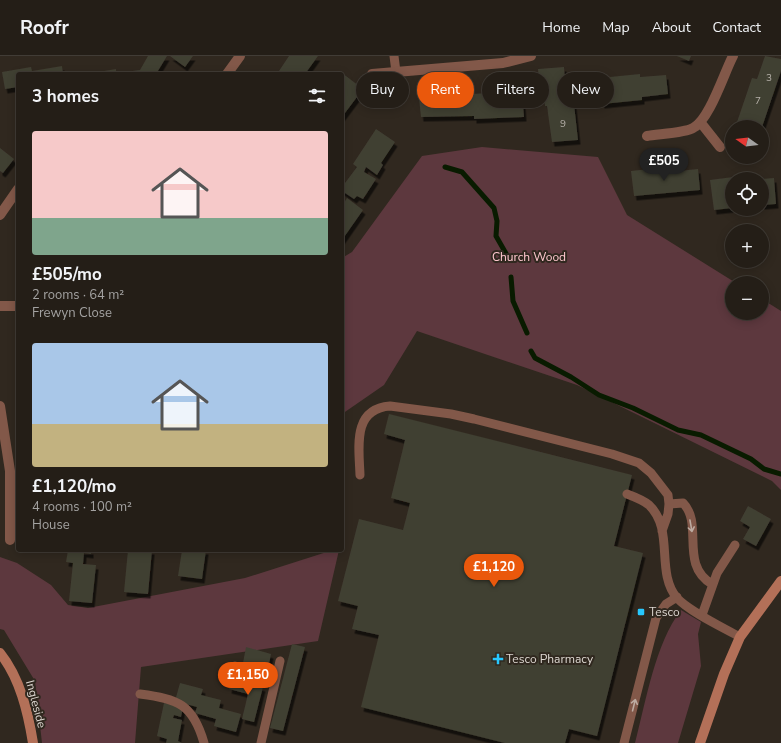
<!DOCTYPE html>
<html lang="en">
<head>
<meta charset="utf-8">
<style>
  :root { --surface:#241e17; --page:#2c2720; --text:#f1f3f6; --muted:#a3a2a1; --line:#413c36; --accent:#ea580c }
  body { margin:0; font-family:"Nunito Sans",sans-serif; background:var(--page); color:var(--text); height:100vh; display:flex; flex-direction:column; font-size:15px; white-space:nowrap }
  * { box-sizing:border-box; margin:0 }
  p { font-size:13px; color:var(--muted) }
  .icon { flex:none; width:22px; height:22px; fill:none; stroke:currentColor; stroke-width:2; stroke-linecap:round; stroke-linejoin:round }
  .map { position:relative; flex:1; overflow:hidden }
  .details { position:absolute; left:16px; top:16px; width:328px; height:480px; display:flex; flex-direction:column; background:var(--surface); border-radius:4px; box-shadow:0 2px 10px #0003,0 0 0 1px var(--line) }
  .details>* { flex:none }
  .guide { position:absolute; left:356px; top:16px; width:365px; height:36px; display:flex; gap:8px }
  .needle { width:26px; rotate:284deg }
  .tools { position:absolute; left:725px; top:64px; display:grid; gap:8px }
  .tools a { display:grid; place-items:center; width:44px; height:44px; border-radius:50%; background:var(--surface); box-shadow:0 2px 10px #0003,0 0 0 1px var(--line); font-size:20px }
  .price { position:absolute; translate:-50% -34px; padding:0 9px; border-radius:14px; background:var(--accent); color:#fff; font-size:13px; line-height:26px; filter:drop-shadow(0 1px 2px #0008) }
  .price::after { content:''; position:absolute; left:50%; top:24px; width:12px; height:9px; margin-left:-6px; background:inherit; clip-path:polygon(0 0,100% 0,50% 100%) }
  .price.current { background:#222; color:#fff }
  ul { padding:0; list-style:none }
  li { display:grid; align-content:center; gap:8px; height:212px; padding:0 16px }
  li span { display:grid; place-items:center; height:124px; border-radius:4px; color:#555 }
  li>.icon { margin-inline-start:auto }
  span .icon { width:72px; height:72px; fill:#fffc; stroke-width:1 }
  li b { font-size:17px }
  h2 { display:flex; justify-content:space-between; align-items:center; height:48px; padding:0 16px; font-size:17px }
  .tag { padding:0 14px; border-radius:18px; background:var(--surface); box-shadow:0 2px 10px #0003,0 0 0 1px var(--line); font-size:14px; line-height:36px }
  .tag.current { background:var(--accent); color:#fff }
  header { display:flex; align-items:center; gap:24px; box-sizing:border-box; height:56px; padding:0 20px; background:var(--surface); border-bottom:1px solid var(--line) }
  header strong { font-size:19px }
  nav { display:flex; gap:22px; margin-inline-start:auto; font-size:14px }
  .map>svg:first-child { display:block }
  .green { fill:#5d383e }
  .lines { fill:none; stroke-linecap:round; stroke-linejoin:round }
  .stream { stroke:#091b00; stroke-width:5 }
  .building { fill:#413f33; filter:url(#shadow) }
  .lane { stroke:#825849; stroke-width:9 }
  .street { stroke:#825849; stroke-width:10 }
  .secondary { stroke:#b37058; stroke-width:10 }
  .oneway { stroke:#bdaba1 }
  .poi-dot { fill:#27c8ff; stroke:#30281f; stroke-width:1.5 }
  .labels { text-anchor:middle; stroke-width:4; stroke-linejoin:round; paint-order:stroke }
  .number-label { font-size:10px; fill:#b6b1aa }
  .park-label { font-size:12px; fill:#ffc8cf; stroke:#30281f }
  .poi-label { font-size:12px; fill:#ddd7d1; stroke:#30281f; text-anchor:start }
  .street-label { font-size:12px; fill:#ddd7d1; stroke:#30281f }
</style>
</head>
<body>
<header>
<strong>Roofr</strong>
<nav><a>Home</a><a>Map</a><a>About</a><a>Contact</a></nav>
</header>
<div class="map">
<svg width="781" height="687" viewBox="0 0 781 687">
  <defs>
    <filter id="shadow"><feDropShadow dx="2.5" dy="4.5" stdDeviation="0" flood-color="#0009"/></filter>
  </defs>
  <rect width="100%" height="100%" fill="#30281f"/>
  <!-- green -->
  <path class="green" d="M482 91 598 101 627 159 736 227H732V257H762V243L781 255V434L772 425 577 329 417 275 384 329 342 358V202L352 196 422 100Z
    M333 494H339L318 585 141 611 135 687H42L35 625 4 574 0 573V501L17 507 51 529 68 549 88 552 245 522Z
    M681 554 701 566 698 578 701 610 678 687H635C646 645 655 588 681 554Z"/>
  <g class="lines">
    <!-- stream -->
    <path class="stream" d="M445 111 462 116 494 152 497 165 496 180 508 201
      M511 221 513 245 527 277
      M531 295 535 302 571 321 599 339 633 352 678 374 701 379 751 403 764 413 781 418"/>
  </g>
  <!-- building -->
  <path class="building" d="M148 0H167L156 18H86L116 13V17L140 14Z
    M170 0H193L185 11Z
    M289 0H318L305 18H277Z
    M677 0H691L689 5Z
    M765 0 781 3V15L762 71H741L736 69 752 22 757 23Z
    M62 10 63 18H18V31L5 33 2 16 31 11 32 15Z
    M564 11 566 36 570 35 571 48H574L578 84 552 86 547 50H545L544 37 540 38 538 13Z
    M342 17 363 33 342 61Z
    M640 18V21L666 19 668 38 642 41V44L602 48 600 22Z
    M472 34V38L522 35 524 61 474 63V60L421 61 419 42 448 40 447 36Z
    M376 73 395 86 381 107 383 109 377 119 366 111 364 116 376 123 363 143 357 140 354 143 342 135V131L357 111 353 108Z
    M0 92 14 103 3 117 0 115Z
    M658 112 659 117 698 113 700 134 634 140 631 115Z
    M741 120V123H732V152L714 154 710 124Z
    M774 122 776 148 762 149V123Z
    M347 142 363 154 342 184V150Z
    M389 358 632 419 614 490 643 497 597 680 569 673 565 687H505L361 651 379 579 352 573 358 550 338 545 359 463 403 474 410 447 391 442 405 384 384 378Z
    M748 450 771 463 756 490 743 483 750 471 740 465Z
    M68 494H91V498L84 497 83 508 96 509 92 547 69 545 73 507 66 506Z
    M128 494H152L148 538 124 536Z
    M182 494H206L202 523 178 520Z
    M292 588 305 591 283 675 270 672Z
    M246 591 271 598 268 613 243 607Z
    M232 619 251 624 250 627 263 631 254 666 242 663 248 638 229 633Z
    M180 627 203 633 201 639 221 644 219 652 241 658 236 676 214 670 216 663 195 657 197 651 175 645Z
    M164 647 183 651 181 661 174 659 173 662 182 664 178 685 182 687H166L167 683 157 680Z"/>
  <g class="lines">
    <!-- lane -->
    <path class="lane" d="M394 0 396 16
      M360 419C359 391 352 353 390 350L451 358 474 363 612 398 639 407 651 417 668 439 669 448 668 458 662 475
      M627 438C635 441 643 444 649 449 675 474 655 516 677 542 690 556 722 571 740 581
      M669 448 683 447C704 468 679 509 712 528
      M702 559 717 517 735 489
      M235 610 276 621
      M140 638C178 643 193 648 204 687
      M261 687 280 605
      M624 687 656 562 666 548 677 541"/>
    <!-- street -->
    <path class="street" d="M227 18 240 0
      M372 18 503 7 531 0
      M701 67 720 91
      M647 80C658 78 685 77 693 72 709 65 724 17 733 0
      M0 159 18 133
      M0 250H18
      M0 350 10 415V484"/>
    <!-- secondary -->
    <path class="secondary" d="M0 597C20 622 28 656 33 687
      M700 687 724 618 740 581 781 525"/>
  </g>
  <!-- one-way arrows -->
  <defs><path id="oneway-shaft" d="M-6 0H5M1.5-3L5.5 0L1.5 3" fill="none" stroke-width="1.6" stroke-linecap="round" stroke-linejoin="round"/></defs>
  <g class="oneway">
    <use href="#oneway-shaft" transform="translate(691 470) rotate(80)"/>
    <use href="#oneway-shaft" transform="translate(634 649) rotate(-76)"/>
  </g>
  <!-- markers -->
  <g class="poi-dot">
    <rect x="637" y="552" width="8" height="8" rx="2"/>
    <path d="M496 597h4v4h4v4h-4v4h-4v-4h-4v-4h4z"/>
  </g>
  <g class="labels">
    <!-- number labels -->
    <g class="number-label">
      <text x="769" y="25">3</text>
      <text x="758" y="48">7</text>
      <text x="563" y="71">9</text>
    </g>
    <!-- park labels -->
    <g class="park-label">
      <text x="529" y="205">Church Wood</text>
    </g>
    <!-- poi labels -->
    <g class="poi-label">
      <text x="649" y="560">Tesco</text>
      <text x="506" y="607">Tesco Pharmacy</text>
    </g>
    <!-- street labels -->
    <g class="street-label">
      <text transform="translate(36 648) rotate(75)" y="4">Ingleside</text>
    </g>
  </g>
</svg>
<div class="tools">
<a><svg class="needle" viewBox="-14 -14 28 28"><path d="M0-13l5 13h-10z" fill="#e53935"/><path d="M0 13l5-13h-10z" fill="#a3a2a1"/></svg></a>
<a><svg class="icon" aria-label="locate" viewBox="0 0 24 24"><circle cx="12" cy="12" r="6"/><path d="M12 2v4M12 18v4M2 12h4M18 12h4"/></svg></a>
<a>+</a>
<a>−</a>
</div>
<b class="price current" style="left:664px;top:126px">£505</b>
<b class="price" style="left:494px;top:532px">£1,120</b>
<b class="price" style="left:248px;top:640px">£1,150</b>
<div class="guide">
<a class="tag">Buy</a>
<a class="tag current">Rent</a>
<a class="tag">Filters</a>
<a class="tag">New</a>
</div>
<section class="details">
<h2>3 homes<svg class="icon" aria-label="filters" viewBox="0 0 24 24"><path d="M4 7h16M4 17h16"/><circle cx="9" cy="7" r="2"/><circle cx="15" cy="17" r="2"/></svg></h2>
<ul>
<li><span style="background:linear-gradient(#f6c9c9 70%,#7fa58c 0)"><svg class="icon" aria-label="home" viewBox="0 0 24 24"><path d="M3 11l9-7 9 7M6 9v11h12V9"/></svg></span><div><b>£505/mo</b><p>2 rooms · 64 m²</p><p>Frewyn Close</p></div></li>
<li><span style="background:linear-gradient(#a9c7e8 65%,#c2b280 0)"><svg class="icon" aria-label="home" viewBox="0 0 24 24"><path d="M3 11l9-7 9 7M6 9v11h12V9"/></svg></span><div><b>£1,120/mo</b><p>4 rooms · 100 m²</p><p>House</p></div></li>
</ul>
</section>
</div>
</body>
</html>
